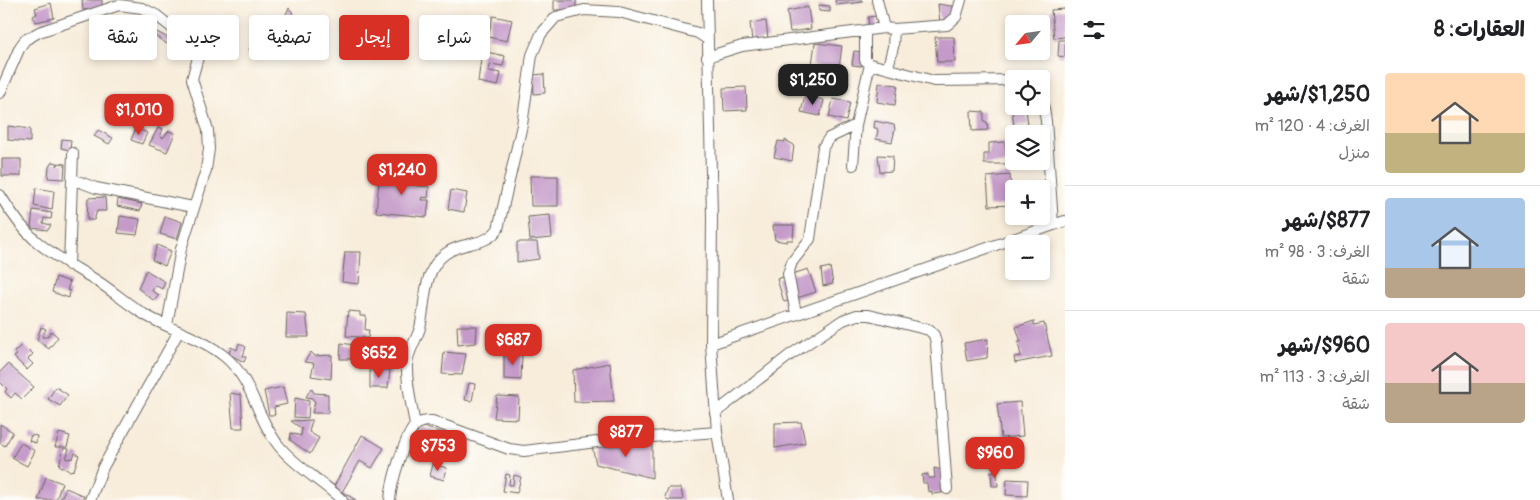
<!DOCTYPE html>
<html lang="ar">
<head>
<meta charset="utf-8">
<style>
  :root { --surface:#fff; --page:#f2f2f2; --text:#202124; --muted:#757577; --line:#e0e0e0; --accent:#d93025 }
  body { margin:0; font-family:Pangolin,"Playpen Sans Arabic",sans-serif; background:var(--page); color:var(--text); direction:rtl; height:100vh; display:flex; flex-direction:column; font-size:19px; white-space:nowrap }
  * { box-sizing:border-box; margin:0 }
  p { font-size:16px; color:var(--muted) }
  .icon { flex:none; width:28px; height:28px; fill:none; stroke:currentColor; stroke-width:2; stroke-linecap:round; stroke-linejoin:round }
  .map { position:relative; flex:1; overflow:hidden; direction:ltr }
  .panel { display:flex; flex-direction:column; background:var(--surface); width:475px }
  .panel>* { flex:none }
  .banner { position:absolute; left:15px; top:15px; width:475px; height:45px; direction:rtl; display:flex; gap:10px }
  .needle { width:32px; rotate:241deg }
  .buttons { position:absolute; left:1005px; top:15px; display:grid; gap:10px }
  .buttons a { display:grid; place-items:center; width:45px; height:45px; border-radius:5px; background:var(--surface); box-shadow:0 2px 8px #0003; font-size:25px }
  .price { position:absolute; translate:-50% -42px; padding:0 11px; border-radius:10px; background:var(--accent); color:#fff; font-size:16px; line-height:32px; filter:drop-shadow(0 1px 2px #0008) }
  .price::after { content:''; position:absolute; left:50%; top:30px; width:15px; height:11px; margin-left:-8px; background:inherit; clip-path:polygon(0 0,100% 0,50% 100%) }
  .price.selected { background:#222; color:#fff }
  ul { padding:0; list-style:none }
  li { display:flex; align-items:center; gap:15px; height:125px; padding:0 15px }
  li+li { border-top:1px solid var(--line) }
  li span { display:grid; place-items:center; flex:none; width:140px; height:100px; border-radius:5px; color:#555 }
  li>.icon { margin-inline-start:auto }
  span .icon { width:60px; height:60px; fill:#fffc; stroke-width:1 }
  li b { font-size:21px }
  h2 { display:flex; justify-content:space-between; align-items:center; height:60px; padding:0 15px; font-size:21px }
  .tag { padding:0 18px; border-radius:5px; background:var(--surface); box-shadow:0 2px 8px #0003; font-size:18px; line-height:45px }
  .tag.selected { background:var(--accent); color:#fff }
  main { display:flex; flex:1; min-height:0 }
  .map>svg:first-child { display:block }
  .building { fill:#c49ac9 }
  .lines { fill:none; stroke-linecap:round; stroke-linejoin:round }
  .minor-casing { stroke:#69655f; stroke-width:12 }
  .minor { stroke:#fff; stroke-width:10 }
</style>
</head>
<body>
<main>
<section class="panel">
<h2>العقارات: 8<svg class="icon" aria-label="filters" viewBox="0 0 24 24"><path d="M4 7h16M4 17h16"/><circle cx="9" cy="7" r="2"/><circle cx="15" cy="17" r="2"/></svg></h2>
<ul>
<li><span style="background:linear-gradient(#ffd9b3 60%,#c2b280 0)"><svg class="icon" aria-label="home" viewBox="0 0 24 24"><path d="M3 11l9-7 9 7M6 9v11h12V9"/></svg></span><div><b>$1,250/شهر</b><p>الغرف: 4 · 120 m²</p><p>منزل</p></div></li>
<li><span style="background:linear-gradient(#a9c7e8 70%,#b9a48a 0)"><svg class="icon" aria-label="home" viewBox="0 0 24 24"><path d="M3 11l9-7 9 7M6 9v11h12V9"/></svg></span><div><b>$877/شهر</b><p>الغرف: 3 · 98 m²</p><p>شقة</p></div></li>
<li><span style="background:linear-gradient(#f6c9c9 60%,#b9a48a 0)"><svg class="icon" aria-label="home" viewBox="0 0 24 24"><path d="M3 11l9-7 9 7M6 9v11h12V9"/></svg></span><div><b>$960/شهر</b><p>الغرف: 3 · 113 m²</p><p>شقة</p></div></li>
</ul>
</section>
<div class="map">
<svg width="1065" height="500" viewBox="0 0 1065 500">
  <rect width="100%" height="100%" fill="#fdfcf7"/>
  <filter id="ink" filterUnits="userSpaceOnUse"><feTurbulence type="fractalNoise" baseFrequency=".02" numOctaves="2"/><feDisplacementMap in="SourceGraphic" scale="10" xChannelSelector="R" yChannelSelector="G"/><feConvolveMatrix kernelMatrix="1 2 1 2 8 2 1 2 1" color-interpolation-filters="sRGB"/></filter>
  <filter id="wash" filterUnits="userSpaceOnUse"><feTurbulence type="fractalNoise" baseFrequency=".0096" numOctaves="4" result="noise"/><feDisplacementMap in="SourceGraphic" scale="20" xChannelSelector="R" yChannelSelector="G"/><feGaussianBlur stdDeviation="1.12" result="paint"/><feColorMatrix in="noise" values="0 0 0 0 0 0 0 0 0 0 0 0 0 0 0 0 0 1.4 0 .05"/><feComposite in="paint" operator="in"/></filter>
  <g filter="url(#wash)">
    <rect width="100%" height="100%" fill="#f8eddb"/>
    <g id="blocks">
      <!-- building -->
      <path class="building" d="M82 0H102V8L83 10Z
        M554 0H576V10H554Z
        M835 0H862V2L836 5Z
        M51 3 54 18 36 22 33 16 37 14 35 8Z
        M938 4 957 7 953 18 940 23Z
        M819 5 830 6V12L819 11Z
        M808 7 811 29 790 32 787 11Z
        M289 8 293 13 288 20 291 22 299 16 303 20 294 33 280 26Z
        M1065 9V37L1054 38 1051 10Z
        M493 16 512 20 507 41 488 37Z
        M876 16 877 27 869 28 868 17Z
        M766 21 768 39 752 41 750 23Z
        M97 30 109 32 107 44 95 41Z
        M157 32 170 39 167 44 155 36Z
        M116 34 142 40V52L116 49Z
        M256 34 266 38 263 49 273 41 276 43 270 55 249 50Z
        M935 37H954L955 62H937Z
        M1059 40H1065V57L1058 56Z
        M815 43 842 46 839 68 844 69 840 86 831 84 834 69 812 65Z
        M482 51 505 56 503 66 491 64 488 71 501 73 498 86 478 82Z
        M854 51 863 52 862 66 852 65Z
        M544 74 545 93 534 94 533 75Z
        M879 83 898 85 895 105 877 102Z
        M746 87 747 110 724 111 723 88Z
        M805 96 824 100 820 116 801 112Z
        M833 99 850 102 846 121 829 117Z
        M1026 110 1028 124 1014 126 1012 111Z
        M971 111 984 112V122H987L988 130 972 131Z
        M875 121 894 125 895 129 892 142 876 139 878 131 877 128H874Z
        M8 126 30 129V142L8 140Z
        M136 128 147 133 142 144 131 140Z
        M158 128 163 129 160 137 163 138 169 131 175 133 167 152 149 145Z
        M98 130 113 138 109 144 94 136Z
        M62 139 71 140 70 150 61 148Z
        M785 140 794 145 792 161 774 157 778 141 785 142Z
        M1005 142 1008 164H984V154H989V143Z
        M878 155 893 156 892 171 880 172Z
        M2 159H21V176H2Z
        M52 162 58 163 57 166 59 163 65 164 64 179 48 178 49 167Z
        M380 172 418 178 417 186 429 187 428 198 422 197 421 200H429L427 217 376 212Z
        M1010 175 1012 205 989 206 987 177Z
        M530 176H558V206H531Z
        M36 188 54 191 52 210 34 206Z
        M451 190 467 193 464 212 448 209Z
        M105 197 106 211H97L94 220H87L88 198Z
        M118 199 142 204 140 211 117 206Z
        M33 210 52 213 51 219 44 218 43 223 51 225 48 230 31 228Z
        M550 215 552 238 530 240 528 217Z
        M120 216 140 219 137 235 118 233Z
        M165 216 182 222 177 239 160 234Z
        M773 225H794L793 240H787V242L775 240Z
        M517 242H537L539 259 517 262Z
        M157 245 171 251 165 266 152 260Z
        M345 252H361L359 284 342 282Z
        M830 267 833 284 823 286 821 269Z
        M808 269 816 292 784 302 777 279Z
        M146 270 165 282 162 289 155 285 152 291 159 295 154 301 138 288Z
        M56 277 70 282 67 290 70 291 69 298 52 292Z
        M348 311 360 312V316H366L365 330H369L368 338 346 336Z
        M287 313 306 314 309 337H286Z
        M1034 321V325L1044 323 1052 356 1015 363 1014 357 1021 356 1018 342H1021L1016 327Z
        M457 326H477L476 343 458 345Z
        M41 327 46 329 42 337H48L51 331 58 337 49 349 37 340Z
        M988 339 987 358 967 361 964 343Z
        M239 343 246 347 243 356 246 357 244 362 229 354 231 347 237 350Z
        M341 343 361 346V359H340Z
        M23 344 33 354 28 359 33 364 27 370 14 357 17 355 14 352Z
        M311 352 315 356 332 355 331 379 311 376 314 363 304 362Z
        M444 352 466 354 462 375 442 374Z
        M504 353 522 354 521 380 504 379Z
        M610 363 614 401 574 402 573 370Z
        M8 364 34 387 22 399 15 393 11 398 5 392 7 389 0 382V372Z
        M370 369 390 370 388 388H370Z
        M469 383 475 384 472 401 465 400Z
        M56 387 68 395 60 406 48 399Z
        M283 387 287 404 274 407 275 415H269L264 391Z
        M311 388 314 393 328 394V413H312L315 402 312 398 306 397Z
        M230 393 241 395 243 428H233Z
        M497 396 519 397 518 419 494 418Z
        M295 398 309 401 308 418 294 417Z
        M1020 402 1023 436 1001 438 997 404Z
        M312 420 309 432 319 438 310 454 290 440 291 433 301 436 302 429 291 421Z
        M801 422 805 443 775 448V423Z
        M0 424 13 432 5 446 0 443Z
        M420 426 450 435 442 463 409 454Z
        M59 433 70 436 67 447H55Z
        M31 435 37 436 36 443 29 441Z
        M362 435 384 448 372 468 360 461 342 492 356 500H347L333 488Z
        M21 443 35 451 27 466 12 458Z
        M652 443V478L596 464 592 446Z
        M64 448 69 449 66 459 73 458 75 453 79 455 74 470 69 471 59 465Z
        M433 464 447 468 444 480 430 476Z
        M934 468 942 470V493L932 494V491L928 492 927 483H923L922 475 928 474V478H935Z
        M997 471 998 486H992L991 472Z
        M506 474 510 475 509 485H513L514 475 521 477 517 493 503 491Z
        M46 477 62 483 56 500H38Z
        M1007 479 1028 480 1027 496 1006 495Z
        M66 488 84 496 82 500H60Z
        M668 488H681L683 500H668L665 497Z"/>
    </g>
  </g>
  <g filter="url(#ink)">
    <use href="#blocks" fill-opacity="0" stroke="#69655f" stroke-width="1"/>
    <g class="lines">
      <!-- minor casing -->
      <g class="minor-casing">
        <path id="minor" d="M707 0 712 216 711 344 717 432 728 500
          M877 0 884 28
          M894 29 947 25 956 17 961 0
          M865 32V60L870 64 934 81 1014 80
          M707 57 742 46 884 28 894 29 893 47 888 67
          M1041 91 1046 121 1053 224
          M0 93 20 47 25 40 39 32 119 5 142 8 156 15 200 50 192 79 208 130 209 149 206 170 181 249 167 325
          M853 165 856 125 870 64
          M72 179 96 188 193 207
          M0 195C30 244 46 250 94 279 112 290 128 305 147 316 172 330 201 338 224 356 253 379 256 418 279 446 296 467 322 481 342 500
          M69 265 73 153
          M796 313 788 274 792 262 810 239 823 147 829 138 856 125
          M711 344 1065 221
          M715 413 790 355 843 320 857 315H869L929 330 934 335 936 343 947 489
          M415 425C412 406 406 384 407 364 408 351 416 341 420 328 426 304 422 271 445 254 463 240 484 248 498 229L522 125 532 55 541 34 556 17 584 10 619 12 698 33 707 39
          M90 500 103 467 179 331
          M390 500C391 483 404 439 414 427 419 421 426 421 432 421L509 449 524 451 613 440 717 432"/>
      </g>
      <!-- minor -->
      <use href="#minor" class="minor"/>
    </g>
  </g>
</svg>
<div class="buttons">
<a><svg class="needle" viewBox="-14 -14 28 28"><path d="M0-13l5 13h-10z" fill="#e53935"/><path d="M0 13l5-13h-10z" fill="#757577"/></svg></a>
<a><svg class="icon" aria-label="locate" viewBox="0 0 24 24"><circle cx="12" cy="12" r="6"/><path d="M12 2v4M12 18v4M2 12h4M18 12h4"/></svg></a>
<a><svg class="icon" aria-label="layers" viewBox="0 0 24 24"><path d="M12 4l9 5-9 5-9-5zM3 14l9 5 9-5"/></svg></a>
<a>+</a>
<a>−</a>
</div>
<b class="price selected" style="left:813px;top:106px">$1,250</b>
<b class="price" style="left:139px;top:136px">$1,010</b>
<b class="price" style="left:402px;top:196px">$1,240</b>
<b class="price" style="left:513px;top:366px">$687</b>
<b class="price" style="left:379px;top:379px">$652</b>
<b class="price" style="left:626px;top:458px">$877</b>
<b class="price" style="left:438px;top:472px">$753</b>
<b class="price" style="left:995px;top:479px">$960</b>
<div class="banner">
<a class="tag">شراء</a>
<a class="tag selected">إيجار</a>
<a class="tag">تصفية</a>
<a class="tag">جديد</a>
<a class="tag">شقة</a>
</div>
</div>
</main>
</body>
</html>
